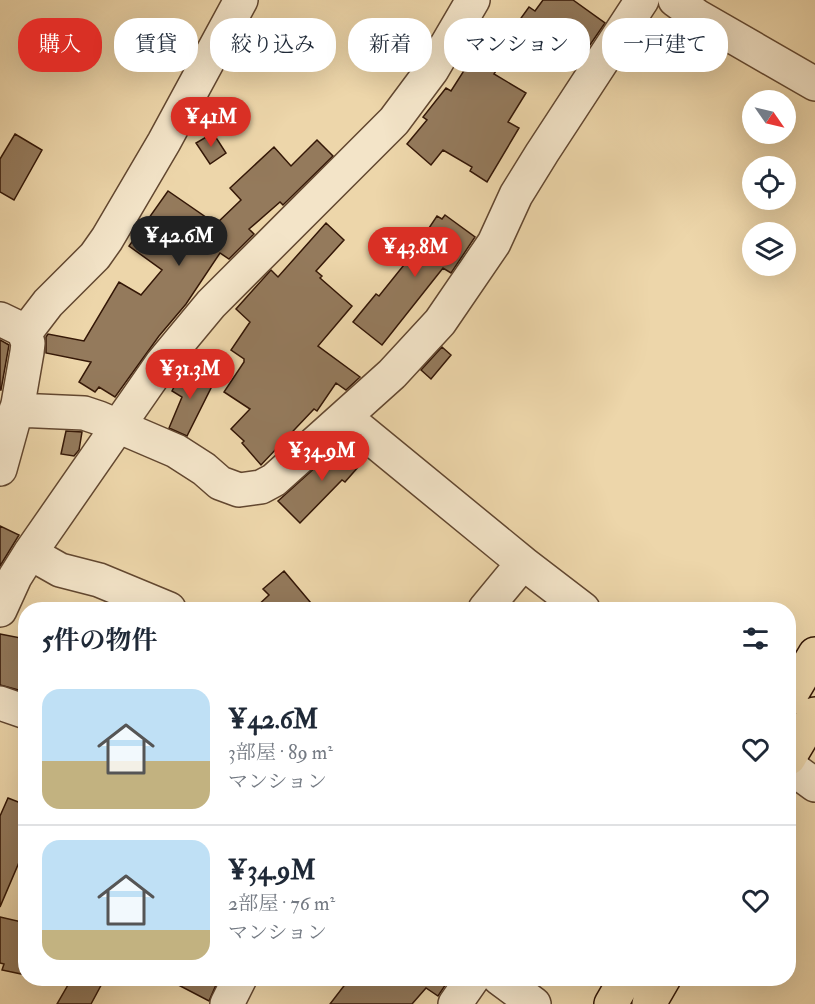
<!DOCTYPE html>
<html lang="ja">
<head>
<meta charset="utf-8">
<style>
  :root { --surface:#fff; --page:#f2f2f3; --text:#1f2937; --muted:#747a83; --line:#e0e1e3; --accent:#d93025 }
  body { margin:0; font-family:"IM FELL Double Pica","Noto Serif JP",serif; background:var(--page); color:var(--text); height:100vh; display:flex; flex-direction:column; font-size:22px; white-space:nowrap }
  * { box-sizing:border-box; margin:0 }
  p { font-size:20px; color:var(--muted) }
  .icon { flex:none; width:33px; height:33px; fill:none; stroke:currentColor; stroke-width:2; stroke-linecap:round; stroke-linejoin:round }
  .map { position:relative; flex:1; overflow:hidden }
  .sheet { position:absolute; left:18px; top:602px; width:778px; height:384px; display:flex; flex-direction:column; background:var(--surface); border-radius:24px; box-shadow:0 6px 24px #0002 }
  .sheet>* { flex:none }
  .top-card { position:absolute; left:18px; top:18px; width:780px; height:54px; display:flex; gap:12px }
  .needle { width:39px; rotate:124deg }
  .tools { position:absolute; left:742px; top:90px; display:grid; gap:12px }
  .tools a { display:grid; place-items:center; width:54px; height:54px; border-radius:50%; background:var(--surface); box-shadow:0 6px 24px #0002; font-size:30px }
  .price { position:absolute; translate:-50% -51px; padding:0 14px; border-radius:21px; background:var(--accent); color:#fff; font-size:20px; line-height:39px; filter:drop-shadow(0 2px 3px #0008) }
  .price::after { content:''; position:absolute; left:50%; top:36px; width:18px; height:14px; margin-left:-9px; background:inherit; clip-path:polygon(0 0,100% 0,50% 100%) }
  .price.on { background:#222; color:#fff }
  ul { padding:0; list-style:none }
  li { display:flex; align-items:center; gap:18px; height:150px; padding:0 24px }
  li+li { border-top:2px solid var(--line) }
  li span { display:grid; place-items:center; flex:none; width:168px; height:120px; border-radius:18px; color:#555 }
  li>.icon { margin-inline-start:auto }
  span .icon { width:72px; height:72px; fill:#fffc; stroke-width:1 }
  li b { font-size:26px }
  h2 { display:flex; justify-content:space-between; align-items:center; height:72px; padding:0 24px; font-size:26px }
  .tag { padding:0 21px; border-radius:24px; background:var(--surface); box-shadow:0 6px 24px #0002; font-size:21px; line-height:54px }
  .tag.on { background:var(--accent); color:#fff }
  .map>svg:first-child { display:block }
  .building { fill:#947a5c; stroke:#341707; stroke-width:1.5 }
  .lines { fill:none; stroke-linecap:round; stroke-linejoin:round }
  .minor-casing { stroke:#624730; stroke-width:36 }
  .major-casing { stroke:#341707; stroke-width:36 }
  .minor { stroke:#f3e4c8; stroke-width:33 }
  .major { stroke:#edd6aa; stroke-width:33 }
</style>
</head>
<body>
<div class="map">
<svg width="815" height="1004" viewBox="0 0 815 1004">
  <rect width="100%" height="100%" fill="#edd6aa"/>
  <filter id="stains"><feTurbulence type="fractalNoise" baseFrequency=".00333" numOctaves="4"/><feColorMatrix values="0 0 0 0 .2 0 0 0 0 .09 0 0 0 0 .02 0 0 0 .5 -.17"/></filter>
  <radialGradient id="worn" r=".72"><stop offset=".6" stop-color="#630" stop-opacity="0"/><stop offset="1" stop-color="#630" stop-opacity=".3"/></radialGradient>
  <!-- building -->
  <path class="building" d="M543 0H573L605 23 581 58 560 44 554 53 516 25 529 7 535 11Z
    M495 22 517 37 494 74 526 93 508 122 519 128 487 182 470 171 472 167 443 150 431 165 407 144 427 120 423 117 446 88 451 91Z
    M213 133 226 153 210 164 196 143Z
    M15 134 42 150 14 200 0 192V159Z
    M317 140 333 156 283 205 280 202 249 229 254 234 229 259 220 253 186 304 159 336 115 397 99 387 95 392 79 382 91 362 46 353V337L48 334 84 341 119 282 141 295 162 270 129 246 168 191 216 224 241 200 230 188 274 147 291 166Z
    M445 215 475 237 451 273 443 268 382 345 353 322 376 294 379 296 416 250 415 249 437 216 442 219Z
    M326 223 344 240 316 271 322 276 320 278 352 306 318 346 360 377 346 390 336 383 317 411 314 409 261 465 242 443 244 441 231 429 250 409 224 392 244 362V359L231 350 250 322 236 309 271 270 278 277Z
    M0 340 9 345 1 390H0Z
    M442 347 451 355 431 379 421 370Z
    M184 368 214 382 187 436 169 428 182 397 172 391Z
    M66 431 82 432 79 450 74 456 61 454Z
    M345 441 366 458 345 482 342 480 300 523 278 501 318 465 320 467Z
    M0 526 19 535 0 566Z
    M284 571 316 609H254L269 595 263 589Z
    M0 634 26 639 20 676 26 679V692L0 685Z
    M8 798 26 805V846L0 907V816Z
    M0 917 22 922 20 932 26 934V975L2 970 4 964 0 963Z
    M72 978H105L91 1004H57Z
    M165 978H219L209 1001Z
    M350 978H450L438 996 426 988 412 1004H330Z"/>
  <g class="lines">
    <!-- minor casing -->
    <g class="minor-casing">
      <path id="minor" d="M675 0 697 16 815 84
        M0 319 23 330 28 343 27 352 18 404 0 469
        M25 333 48 303 95 256 107 239 164 142 241 0
        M16 410 84 413 99 418 176 451 204 469 220 483 239 490 261 487 274 480 392 374 440 322 494 243 516 195 542 153 642 0
        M345 417 523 563 583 609
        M30 553 60 570 99 580 169 609
        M485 609 523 563
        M0 610 15 577 30 553 162 363 211 304 394 121 432 70 473 0
        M0 703 26 712
        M789 766 815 785
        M499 978 534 1004
        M227 1004 240 978
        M455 1004 473 978"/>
    </g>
    <!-- major casing -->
    <g class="major-casing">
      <path id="major" d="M789 698 815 654
        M789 758 815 714
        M611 1004 626 978
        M649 1004 664 978"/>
    </g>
    <!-- minor -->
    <use href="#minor" class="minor"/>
    <!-- major -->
    <use href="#major" class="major"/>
  </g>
  <rect width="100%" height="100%" filter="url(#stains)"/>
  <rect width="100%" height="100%" fill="url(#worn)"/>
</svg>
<div class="tools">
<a><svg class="needle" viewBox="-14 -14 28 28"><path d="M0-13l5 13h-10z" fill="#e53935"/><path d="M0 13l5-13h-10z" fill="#747a83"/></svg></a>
<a><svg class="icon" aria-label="locate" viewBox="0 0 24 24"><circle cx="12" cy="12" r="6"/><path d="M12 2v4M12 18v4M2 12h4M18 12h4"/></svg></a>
<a><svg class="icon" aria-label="layers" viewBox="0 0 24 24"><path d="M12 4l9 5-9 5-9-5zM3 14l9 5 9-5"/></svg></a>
</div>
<b class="price" style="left:211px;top:148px">¥41M</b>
<b class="price on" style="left:179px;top:267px">¥42.6M</b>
<b class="price" style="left:415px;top:278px">¥43.8M</b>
<b class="price" style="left:190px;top:400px">¥31.3M</b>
<b class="price" style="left:322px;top:482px">¥34.9M</b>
<div class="top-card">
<a class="tag on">購入</a>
<a class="tag">賃貸</a>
<a class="tag">絞り込み</a>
<a class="tag">新着</a>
<a class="tag">マンション</a>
<a class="tag">一戸建て</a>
</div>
<section class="sheet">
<h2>5件の物件<svg class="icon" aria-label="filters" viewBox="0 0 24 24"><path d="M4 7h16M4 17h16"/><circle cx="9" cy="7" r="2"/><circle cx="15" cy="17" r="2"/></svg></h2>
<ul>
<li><span style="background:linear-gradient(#bfe0f5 60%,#c2b280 0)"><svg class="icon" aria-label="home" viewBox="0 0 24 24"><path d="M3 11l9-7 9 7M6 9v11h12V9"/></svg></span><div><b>¥42.6M</b><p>3部屋 · 89 m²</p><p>マンション</p></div><svg class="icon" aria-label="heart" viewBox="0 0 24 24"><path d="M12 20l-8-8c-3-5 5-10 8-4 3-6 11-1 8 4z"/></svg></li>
<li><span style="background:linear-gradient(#bfe0f5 75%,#c2b280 0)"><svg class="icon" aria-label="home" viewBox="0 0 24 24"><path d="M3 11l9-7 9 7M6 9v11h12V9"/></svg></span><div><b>¥34.9M</b><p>2部屋 · 76 m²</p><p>マンション</p></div><svg class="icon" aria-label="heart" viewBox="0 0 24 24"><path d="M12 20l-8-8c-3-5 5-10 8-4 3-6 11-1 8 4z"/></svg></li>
</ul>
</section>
</div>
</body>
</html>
